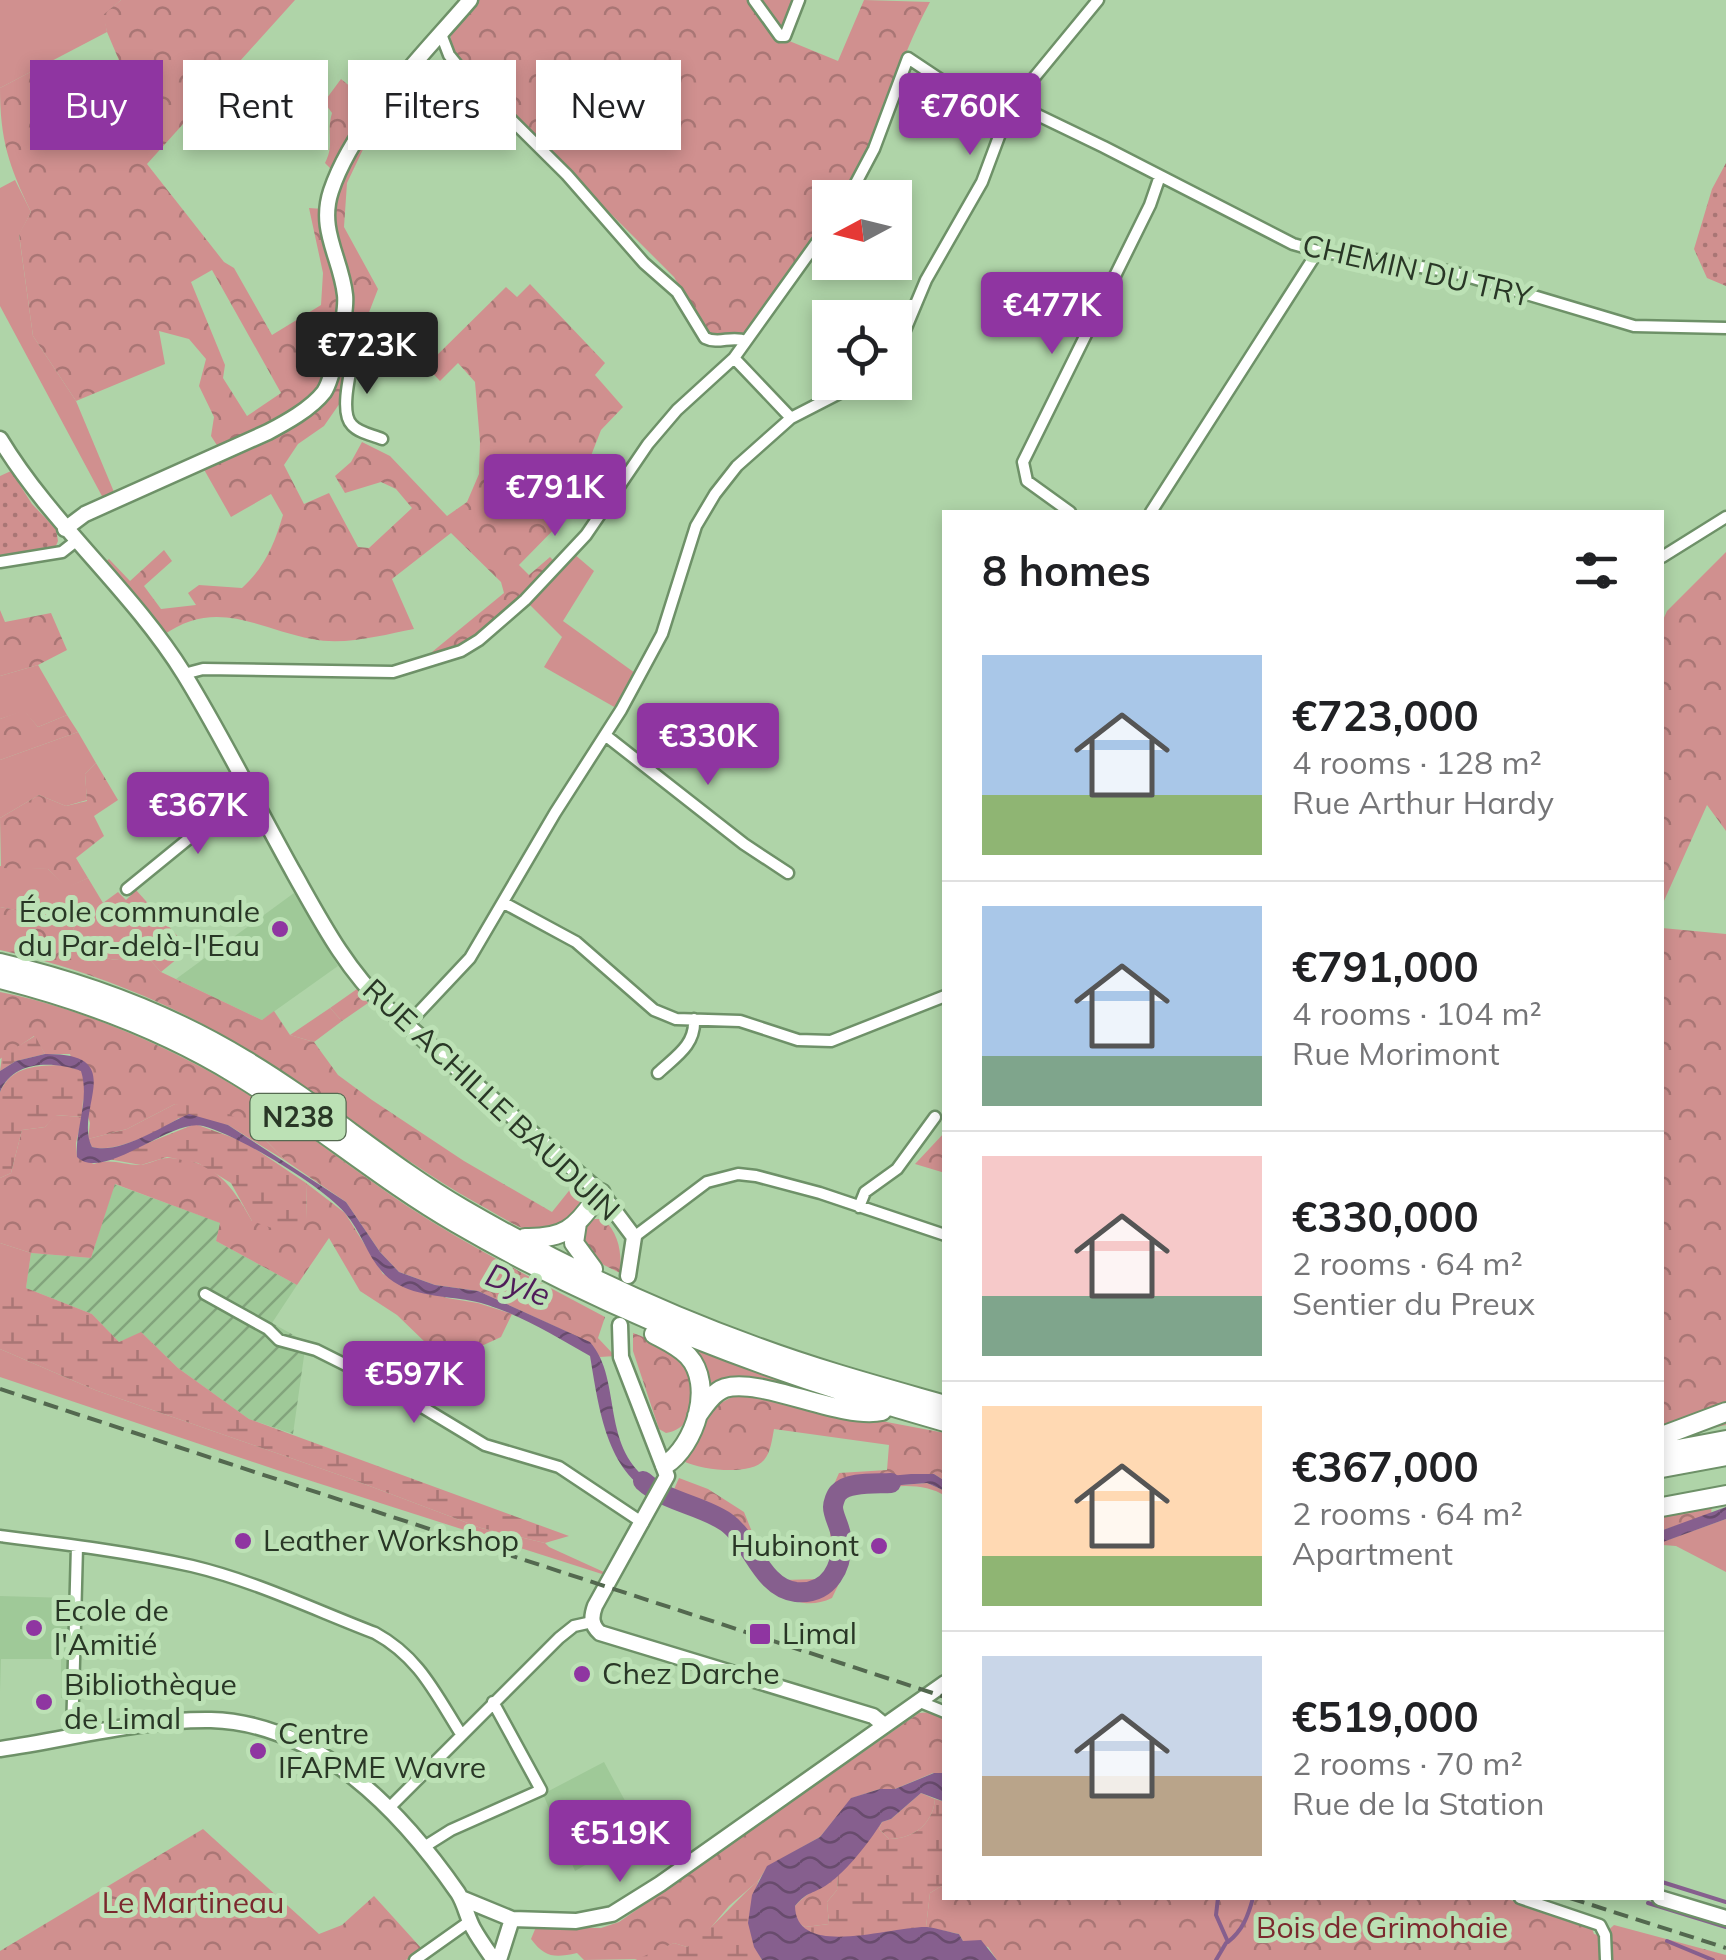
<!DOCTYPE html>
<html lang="en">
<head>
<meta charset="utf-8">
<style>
  :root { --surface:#fff; --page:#f2f2f2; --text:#202124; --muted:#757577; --line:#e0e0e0; --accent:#8f35a1 }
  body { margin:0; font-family:Mulish,sans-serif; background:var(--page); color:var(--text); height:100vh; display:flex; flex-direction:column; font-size:38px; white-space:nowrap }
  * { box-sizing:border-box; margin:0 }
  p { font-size:32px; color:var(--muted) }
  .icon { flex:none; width:55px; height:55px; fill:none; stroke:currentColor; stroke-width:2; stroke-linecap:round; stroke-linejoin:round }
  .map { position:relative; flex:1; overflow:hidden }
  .sheet { position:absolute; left:942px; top:510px; width:722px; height:1390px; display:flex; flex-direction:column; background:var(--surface); border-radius:0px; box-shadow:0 5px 15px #0003 }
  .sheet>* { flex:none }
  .banner { position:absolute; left:30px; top:60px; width:762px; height:90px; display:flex; gap:20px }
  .needle { width:65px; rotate:263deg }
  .buttons { position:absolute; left:812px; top:180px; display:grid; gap:20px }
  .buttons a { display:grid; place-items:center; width:100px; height:100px; border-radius:0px; background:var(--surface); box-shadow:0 5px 15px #0003; font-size:50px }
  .price { position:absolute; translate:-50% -85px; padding:0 22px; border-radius:10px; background:var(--accent); color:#fff; font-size:32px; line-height:65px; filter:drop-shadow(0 2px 5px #0008) }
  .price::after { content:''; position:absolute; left:50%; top:60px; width:30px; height:22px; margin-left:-15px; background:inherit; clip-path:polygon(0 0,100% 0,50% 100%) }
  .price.active { background:#222; color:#fff }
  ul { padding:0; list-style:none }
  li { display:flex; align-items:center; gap:30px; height:250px; padding:0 40px }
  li+li { border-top:2px solid var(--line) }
  li span { display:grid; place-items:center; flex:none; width:280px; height:200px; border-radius:0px; color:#555 }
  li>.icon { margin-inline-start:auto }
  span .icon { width:120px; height:120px; fill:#fffc; stroke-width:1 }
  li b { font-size:42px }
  h2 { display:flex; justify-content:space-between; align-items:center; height:120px; padding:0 40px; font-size:42px }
  .chip { padding:0 35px; border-radius:0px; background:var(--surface); box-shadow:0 5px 15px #0003; font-size:35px; line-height:90px }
  .chip.active { background:var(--accent); color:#fff }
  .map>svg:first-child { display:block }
  .built { fill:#9fc998 }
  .industrial { fill:url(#industrial-furrows) }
  .grass { fill:#d0908f }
  .forest { fill:url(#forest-crowns); fill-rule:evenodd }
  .wetland { fill:url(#wetland-marsh) }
  .park { fill:url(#park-dots) }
  .water { fill:url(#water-waves) }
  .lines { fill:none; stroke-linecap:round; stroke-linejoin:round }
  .stream { stroke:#865f8e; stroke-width:4 }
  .river { stroke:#865f8e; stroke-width:20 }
  .street-casing { stroke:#6e9168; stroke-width:15 }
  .secondary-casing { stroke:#6e9168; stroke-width:19 }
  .highway-casing { stroke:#6e9168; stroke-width:22 }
  .street { stroke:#fff; stroke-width:10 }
  .secondary { stroke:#fff; stroke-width:14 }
  .highway { stroke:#fff; stroke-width:18 }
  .rail { stroke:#53684f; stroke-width:4; stroke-dasharray:15 8; stroke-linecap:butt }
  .poi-dot { fill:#8f35a1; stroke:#bce1b5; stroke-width:4 }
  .labels { text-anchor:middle; stroke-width:10; stroke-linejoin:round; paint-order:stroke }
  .shield { fill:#bce1b5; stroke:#556a51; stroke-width:2.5 }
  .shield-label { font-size:28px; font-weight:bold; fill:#293726 }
  .street-label { font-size:30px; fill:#293726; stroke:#bce1b5 }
  .poi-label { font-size:30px; fill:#293726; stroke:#bce1b5; text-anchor:start }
  .park-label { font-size:30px; fill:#7b292e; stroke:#bce1b5 }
  .water-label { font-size:32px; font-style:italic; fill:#4f1c59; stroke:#bce1b5 }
</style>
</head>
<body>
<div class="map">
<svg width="1726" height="1960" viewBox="0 0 1726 1960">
  <defs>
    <pattern id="industrial-furrows" width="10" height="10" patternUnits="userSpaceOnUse" patternTransform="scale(2.5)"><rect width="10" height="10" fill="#9fc998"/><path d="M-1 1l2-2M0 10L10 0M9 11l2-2" fill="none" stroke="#82a47c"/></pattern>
    <pattern id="forest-crowns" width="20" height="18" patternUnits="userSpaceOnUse" patternTransform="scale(2.5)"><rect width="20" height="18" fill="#d0908f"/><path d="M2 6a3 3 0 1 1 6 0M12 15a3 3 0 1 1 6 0" fill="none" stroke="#a97675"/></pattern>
    <pattern id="wetland-marsh" width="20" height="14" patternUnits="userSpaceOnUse" patternTransform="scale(2.5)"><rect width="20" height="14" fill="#d0908f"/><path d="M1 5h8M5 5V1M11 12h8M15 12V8" fill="none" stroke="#a97675"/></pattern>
    <pattern id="park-dots" width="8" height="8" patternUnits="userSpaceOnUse" patternTransform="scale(2.5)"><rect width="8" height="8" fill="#d0908f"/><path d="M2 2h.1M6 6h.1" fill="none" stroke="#a97675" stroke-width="1.8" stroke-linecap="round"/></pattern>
    <pattern id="water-waves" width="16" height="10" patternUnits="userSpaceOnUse" patternTransform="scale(2.5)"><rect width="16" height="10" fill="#865f8e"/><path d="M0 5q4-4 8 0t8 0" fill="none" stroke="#684b6d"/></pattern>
  </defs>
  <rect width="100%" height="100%" fill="#afd4a8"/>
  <!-- built -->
  <path class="built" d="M294 893 338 966 262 1020 176 979Z
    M0 1596 69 1598 67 1698H61V1659H1L0 1691Z
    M604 1762 642 1832 575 1871 543 1794Z"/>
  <!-- industrial -->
  <path class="industrial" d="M114 1184 221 1223 216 1241 297 1285 272 1323 306 1342 293 1434 249 1419 178 1368 142 1333 119 1342 92 1314 26 1288 31 1253 91 1258Z"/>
  <!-- grass -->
  <path class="grass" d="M0 0H121L104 15 107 32 0 88Z
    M15 180 31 212 19 235 33 336 76 401 114 492 103 498 0 306V188Z
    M574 554 594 571 563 621 635 673 616 708 544 667 562 637 527 602Z
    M38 665 67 715 38 727 24 711 0 719V676Z
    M78 732 96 763 85 774 87 800 66 806 39 795 0 818V760Z
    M0 866 48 869 67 887 88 878 103 903 118 892 126 900 136 890 189 949 161 972 150 960C115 960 94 964 71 934L84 907 30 913 0 907Z
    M330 1008 342 1021 314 1042 290 1035Z
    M0 1243 31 1253 26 1288H0Z
    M689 1347 830 1395 828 1400 714 1389 707 1386Z
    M0 1349 95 1390 351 1479 481 1528 545 1543 549 1547 606 1573 605 1575 277 1470 0 1377Z
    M1726 1519V1572L1676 1546 1663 1545 1662 1542Z"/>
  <!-- forest -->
  <path class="forest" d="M121 0H295L147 164 224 262 234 268 272 335 321 305 323 273 309 208 323 209 340 294V320L321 390 286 418 220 450 211 436 214 417 199 386 206 359 189 339 159 331 165 364 76 401 33 336 19 234 31 212C9 166 0 140 0 88L38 68 71 150 141 112 107 32 103 15ZM212 270 281 393 247 416 223 378 225 365 191 282Z
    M475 0H796L782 38 838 61 864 0 930 2C896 64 880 135 845 197L830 198V218L746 335 717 340 708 335 674 277 470 73C440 37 447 34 475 0Z
    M341 79 373 105 335 173 325 163C335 144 326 133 332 113L324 102Z
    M363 138 367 141 347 183 344 227 378 289 368 315 412 365 396 377 376 359 360 355 361 336 329 228 334 189Z
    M530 284 605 363 595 375 623 407 601 430 568 515 519 565 529 575 550 557 556 563C514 603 488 637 433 658L432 652 504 593 501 582 451 533 392 579 414 629C383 635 344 646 312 639 256 628 216 597 162 636L101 565 109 559 130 581 164 550 172 561 144 586 161 609 196 605 188 593 199 585 242 588C265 567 274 545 283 515L271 494 231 517 202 466 326 394 344 335 353 340 340 403 324 426 298 444 284 465 304 504 329 493 358 547 369 548 412 508 396 489 381 482 345 493 335 476 351 462 362 442 390 456 447 516 467 502 479 474 480 442 475 382 458 363 440 381 426 366 506 287 517 297Z
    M1726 552V831L1707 805 1663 903V620L1667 611Z
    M0 610 5 622 51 613 67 650 38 665 0 676Z
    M24 710 38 727 67 715 78 732 0 760V719Z
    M96 763 118 800 94 816 104 836 76 858 88 878 67 888 48 869 1 868 0 818 39 795 66 806 87 801 85 774Z
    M71 900 84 907 71 934C94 964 115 960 150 960L161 972 262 1020 274 1011 290 1035 314 1042 338 1075 372 1100 464 1161 552 1212 572 1187 582 1198C573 1216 561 1233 537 1232 522 1231 502 1217 489 1210 401 1162 325 1098 240 1046 169 1001 82 968 0 950V907C27 912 47 916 71 900Z
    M1662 928 1726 934V1425L1662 1439Z
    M357 989 368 1003 342 1021 330 1008Z
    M0 992C84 1008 193 1056 264 1105 312 1137 358 1173 407 1206 470 1247 538 1281 605 1317L598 1338 615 1356 600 1357 589 1342 478 1291 435 1285 399 1272 380 1252 346 1202 286 1161 256 1130 175 1104 127 1129 88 1139 90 1123 70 1054H45L34 1036 0 1059Z
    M55 1115 82 1117 76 1143 77 1157 94 1164C111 1158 122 1165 140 1165 150 1164 160 1157 170 1158 215 1160 232 1186 252 1221L307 1219 306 1183 345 1213 383 1274 447 1298 478 1303 512 1314 501 1337 462 1355 428 1345 397 1315 360 1291 329 1238 297 1285 216 1241 220 1223 115 1184 91 1258 31 1253 0 1243V1178L11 1173 22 1130 45 1127Z
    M945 1132V1173L915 1164Z
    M592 1219H603C619 1233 622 1253 620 1273L600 1263 582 1245 584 1226Z
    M633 1333C651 1340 683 1351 692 1370 702 1393 693 1430 666 1433L659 1429 633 1351Z
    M738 1394 945 1433V1481L934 1474 864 1488 927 1483 945 1491V1496C919 1478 873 1488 844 1497L840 1506 846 1569 832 1598C783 1621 760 1564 732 1537 717 1522 687 1514 667 1505L679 1478 708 1489 744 1512 765 1564 784 1580 818 1579 830 1574 832 1562 828 1498 839 1473 887 1470 889 1445 774 1429C772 1439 771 1452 764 1460 751 1476 703 1470 685 1462L713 1407Z
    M1712 1504 1711 1515 1663 1530V1512Z
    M932 1712 945 1716V1773H933L895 1789H880L852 1798 820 1837 767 1867 759 1880 729 1906 697 1944 687 1947 674 1943 642 1959 584 1960 577 1953C555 1958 545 1958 531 1939L536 1927 601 1928 619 1922 919 1713Z
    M921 1793 935 1799C933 1824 913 1839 889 1839L879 1829 882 1822 891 1819Z
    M203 1829 319 1934 342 1925 374 1896 422 1949 406 1960H0V1951Z
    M838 1875 837 1890 827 1902 829 1924 805 1927 795 1921V1906C807 1891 823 1888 838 1875Z
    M945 1884V1898H1504L1591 1926 1594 1934 1602 1936 1614 1925 1726 1955V1960H997L988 1947 963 1941 959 1934 926 1927 930 1893Z"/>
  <!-- wetland -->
  <path class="wetland" d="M35 1036 45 1054 16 1061 0 1071 2 1056Z
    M63 1065 81 1071 84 1081 82 1117 56 1115 45 1127 22 1130 11 1173 0 1178V1092C12 1065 37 1066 63 1065Z
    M175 1104C234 1109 245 1118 286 1161L228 1125 179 1118C160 1131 114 1154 92 1147L88 1139 127 1129Z
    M195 1124 245 1142 306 1183 307 1219 289 1234 252 1221 231 1183 198 1163 167 1157 141 1165 108 1159Z
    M0 1288H26L92 1314 119 1342 141 1332 178 1368 249 1419 569 1536 545 1543 481 1528 351 1479 95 1390 0 1349Z
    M935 1799 945 1802V1884L930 1893 926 1927C890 1933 819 1954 795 1921L805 1927 829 1924 827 1902 837 1890 838 1875 882 1822 879 1829 889 1839C913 1839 933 1824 935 1799Z
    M759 1880C749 1903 749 1938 762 1960H635L674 1943 687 1947C700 1942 743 1893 759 1880Z"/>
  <!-- park -->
  <path class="park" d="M1726 163V286L1707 278 1694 249 1712 189Z
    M11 471 32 504 56 529 58 541 55 548 0 555V476Z"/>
  <!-- water -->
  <path class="water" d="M45 1054C131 1053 73 1109 92 1147 121 1155 163 1125 189 1114L228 1125 346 1202 380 1252 399 1272 435 1285 478 1291 590 1342C624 1381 598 1449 655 1485L651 1493C605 1468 598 1402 590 1356 555 1336 520 1314 481 1303 454 1296 424 1298 399 1285 369 1269 366 1237 345 1213 322 1186 238 1135 203 1126 172 1117 103 1183 77 1157 75 1128 90 1100 81 1071 53 1061 13 1060 0 1092V1071L16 1061Z
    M911 1474H934L945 1481V1491L927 1483 863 1488 867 1478Z
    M1726 1507V1519L1663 1542V1530Z
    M934 1773H945V1802L921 1793 891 1819 882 1822C869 1842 848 1870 828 1884 814 1894 807 1891 795 1906 796 1960 891 1926 927 1927 937 1928 949 1932 959 1934L963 1941 981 1940 997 1960H762L754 1947 748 1923 752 1895 767 1866 820 1837 851 1798 880 1789H895Z"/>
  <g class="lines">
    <!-- stream -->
    <path class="stream" d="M1662 1882 1726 1902
      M1218 1898 1216 1915 1228 1942C1243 1930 1248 1916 1253 1898
      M1648 1903 1726 1927
      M1667 1941 1713 1960
      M1216 1960 1226 1943"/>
    <!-- river -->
    <path class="river" d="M643 1481C666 1502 701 1505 726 1522 752 1540 761 1588 796 1592 829 1595 844 1567 841 1536 840 1526 833 1516 833 1507 833 1503 836 1495 838 1493 848 1481 877 1484 891 1483"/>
    <!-- street casing -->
    <g class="street-casing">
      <path id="street" d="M754 0 780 36H785L799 0
        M441 34 449 55 462 71 567 175 644 263 677 292 705 338C719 345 731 335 746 341
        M848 198 874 149 908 58 941 80 1010 107H1021L1104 147 1293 244 1318 251 1453 272 1634 326 1726 328
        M343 322 355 330 357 336C355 356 337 411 352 425 359 433 373 435 382 439
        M895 354 926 280 982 182 1010 107 1098 0
        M734 358 791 418
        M1070 512 1027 481 1023 462 1150 205 1160 176
        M1151 512 1318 251
        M1662 557 1726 517
        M0 562 62 552 76 541
        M184 674 203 669 393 672 461 651 479 640 525 600 586 535 648 444 677 410 734 358 830 224
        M605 735 744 844 788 873
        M127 889 203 827 250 796
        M504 903 576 942 654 1010 676 1019 740 1021 798 1040 831 1041 945 996
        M407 1025 470 958 555 813 621 710 662 634 696 526 715 494 737 466 791 418 861 382
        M658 1073C675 1057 696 1045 694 1019
        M859 1207 865 1192 897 1169 935 1117
        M634 1237 707 1182 738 1174 756 1176 820 1193 945 1235
        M205 1294 268 1329 279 1340 316 1350 384 1384 485 1445 559 1467 643 1523
        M0 1536C64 1544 129 1552 192 1566 255 1581 315 1610 375 1633 419 1657 435 1693 461 1734
        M918 1701 945 1712
        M72 1736 77 1546
        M390 1807 559 1638 574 1626 592 1622
        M424 1847 451 1830 541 1790 493 1702
        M1520 1898 1600 1925 1605 1935 1606 1960
        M415 1960 470 1921"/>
    </g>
    <!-- secondary casing -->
    <g class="secondary-casing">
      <path id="secondary" d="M0 439C52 525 131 589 184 674 224 739 258 809 295 875 322 923 346 969 386 1007L601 1193 634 1237 628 1276
        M65 529 85 514 268 432C285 423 311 409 324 392 333 379 347 312 345 295 341 258 318 230 331 191 354 122 423 55 470 0
        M620 1325 621 1357 667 1476 595 1606C591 1617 591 1625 600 1633L873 1716 884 1725
        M0 1749C70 1739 140 1719 211 1720 318 1723 402 1812 458 1893 465 1904 467 1917 473 1928 479 1939 487 1950 494 1960
        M461 1898 512 1919 576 1921 612 1914 660 1884 945 1683
        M1660 1898 1726 1918
        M499 1960 512 1919"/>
    </g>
    <!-- highway casing -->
    <g class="highway-casing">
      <path id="highway" d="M0 963C85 983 170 1014 245 1060 321 1105 387 1165 463 1209 556 1263 657 1311 757 1347 819 1370 882 1387 945 1405
        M0 979C83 1000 164 1030 237 1075 313 1121 380 1179 456 1223 613 1314 771 1373 945 1422
        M577 1223 574 1243 593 1269
        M525 1238C569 1239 575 1226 601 1193
        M654 1334C665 1340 679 1346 688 1356 715 1385 695 1446 665 1465
        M697 1416C704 1406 713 1392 725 1388 761 1377 841 1420 882 1411
        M1662 1436 1726 1412
        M1662 1452 1726 1440
        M1662 1468 1726 1456
        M1662 1507 1726 1495"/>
    </g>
    <!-- street -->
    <use href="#street" class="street"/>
    <!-- secondary -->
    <use href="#secondary" class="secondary"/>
    <!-- highway -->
    <use href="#highway" class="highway"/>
    <!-- rail -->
    <path class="rail" d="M0 1389 945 1697
      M1570 1898 1726 1948"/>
  </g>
  <!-- markers -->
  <g class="poi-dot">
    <circle cx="280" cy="929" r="10"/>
    <circle cx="243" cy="1541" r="10"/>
    <circle cx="879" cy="1546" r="10"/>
    <circle cx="34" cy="1628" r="10"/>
    <rect x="748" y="1622" width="24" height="24" rx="5"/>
    <circle cx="582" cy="1674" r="10"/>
    <circle cx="44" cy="1702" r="10"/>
    <circle cx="258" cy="1751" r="10"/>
  </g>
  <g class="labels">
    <!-- shield labels -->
    <rect class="shield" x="250.5" y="1094" width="95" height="46" rx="8"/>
    <g class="shield-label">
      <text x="298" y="1127">N238</text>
    </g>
    <!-- street labels -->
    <g class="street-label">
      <text transform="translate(1417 271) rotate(13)" y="10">CHEMIN DU TRY</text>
      <text transform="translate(491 1100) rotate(43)" y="10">RUE ACHILLE BAUDUIN</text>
    </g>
    <!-- poi labels -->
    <g class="poi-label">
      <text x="260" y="922" text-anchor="end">École communale<tspan x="260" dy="34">du Par-delà-l'Eau</tspan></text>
      <text x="263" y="1551">Leather Workshop</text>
      <text x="859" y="1556" text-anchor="end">Hubinont</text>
      <text x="54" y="1621">Ecole de<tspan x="54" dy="34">l'Amitié</tspan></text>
      <text x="782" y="1644">Limal</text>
      <text x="602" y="1684">Chez Darche</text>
      <text x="64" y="1695">Bibliothèque<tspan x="64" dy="34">de Limal</tspan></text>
      <text x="278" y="1744">Centre<tspan x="278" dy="34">IFAPME Wavre</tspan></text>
    </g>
    <!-- park labels -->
    <g class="park-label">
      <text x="193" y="1913">Le Martineau</text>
      <text x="1382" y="1938">Bois de Grimohaie</text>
    </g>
    <!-- water labels -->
    <g class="water-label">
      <text transform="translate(518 1285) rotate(21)" y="11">Dyle</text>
    </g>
  </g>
</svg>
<div class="buttons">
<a><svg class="needle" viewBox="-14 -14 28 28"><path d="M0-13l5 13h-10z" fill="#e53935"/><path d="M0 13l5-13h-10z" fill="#757577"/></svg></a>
<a><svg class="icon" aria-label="locate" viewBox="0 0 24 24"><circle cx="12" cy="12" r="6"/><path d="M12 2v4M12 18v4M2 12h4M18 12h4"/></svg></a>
</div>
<b class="price" style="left:970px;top:158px">€760K</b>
<b class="price" style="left:1052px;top:357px">€477K</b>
<b class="price active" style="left:367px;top:397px">€723K</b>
<b class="price" style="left:555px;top:539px">€791K</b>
<b class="price" style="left:708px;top:788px">€330K</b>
<b class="price" style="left:198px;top:857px">€367K</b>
<b class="price" style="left:414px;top:1426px">€597K</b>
<b class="price" style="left:620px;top:1885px">€519K</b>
<div class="banner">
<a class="chip active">Buy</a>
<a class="chip">Rent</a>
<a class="chip">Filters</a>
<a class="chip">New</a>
</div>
<section class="sheet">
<h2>8 homes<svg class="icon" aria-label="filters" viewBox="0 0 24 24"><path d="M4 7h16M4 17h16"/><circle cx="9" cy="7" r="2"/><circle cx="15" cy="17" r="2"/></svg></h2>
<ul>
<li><span style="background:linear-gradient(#a9c7e8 70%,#8fb573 0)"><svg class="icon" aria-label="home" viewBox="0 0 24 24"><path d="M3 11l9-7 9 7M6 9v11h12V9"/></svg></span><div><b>€723,000</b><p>4 rooms · 128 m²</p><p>Rue Arthur Hardy</p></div></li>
<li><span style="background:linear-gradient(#a9c7e8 75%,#7fa58c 0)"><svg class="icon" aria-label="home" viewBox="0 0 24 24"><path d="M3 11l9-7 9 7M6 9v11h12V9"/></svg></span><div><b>€791,000</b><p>4 rooms · 104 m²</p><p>Rue Morimont</p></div></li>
<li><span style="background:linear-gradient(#f6c9c9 70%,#7fa58c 0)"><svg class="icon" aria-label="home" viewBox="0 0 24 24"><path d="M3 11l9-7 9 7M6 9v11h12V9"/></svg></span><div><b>€330,000</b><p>2 rooms · 64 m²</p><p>Sentier du Preux</p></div></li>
<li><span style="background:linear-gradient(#ffd9b3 75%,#8fb573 0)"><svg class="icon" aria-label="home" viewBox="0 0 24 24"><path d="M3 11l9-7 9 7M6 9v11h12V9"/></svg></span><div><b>€367,000</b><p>2 rooms · 64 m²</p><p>Apartment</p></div></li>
<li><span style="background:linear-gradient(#c9d6e8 60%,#b9a48a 0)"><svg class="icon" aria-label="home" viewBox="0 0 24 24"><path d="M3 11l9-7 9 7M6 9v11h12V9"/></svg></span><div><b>€519,000</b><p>2 rooms · 70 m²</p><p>Rue de la Station</p></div></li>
</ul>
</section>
</div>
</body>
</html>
